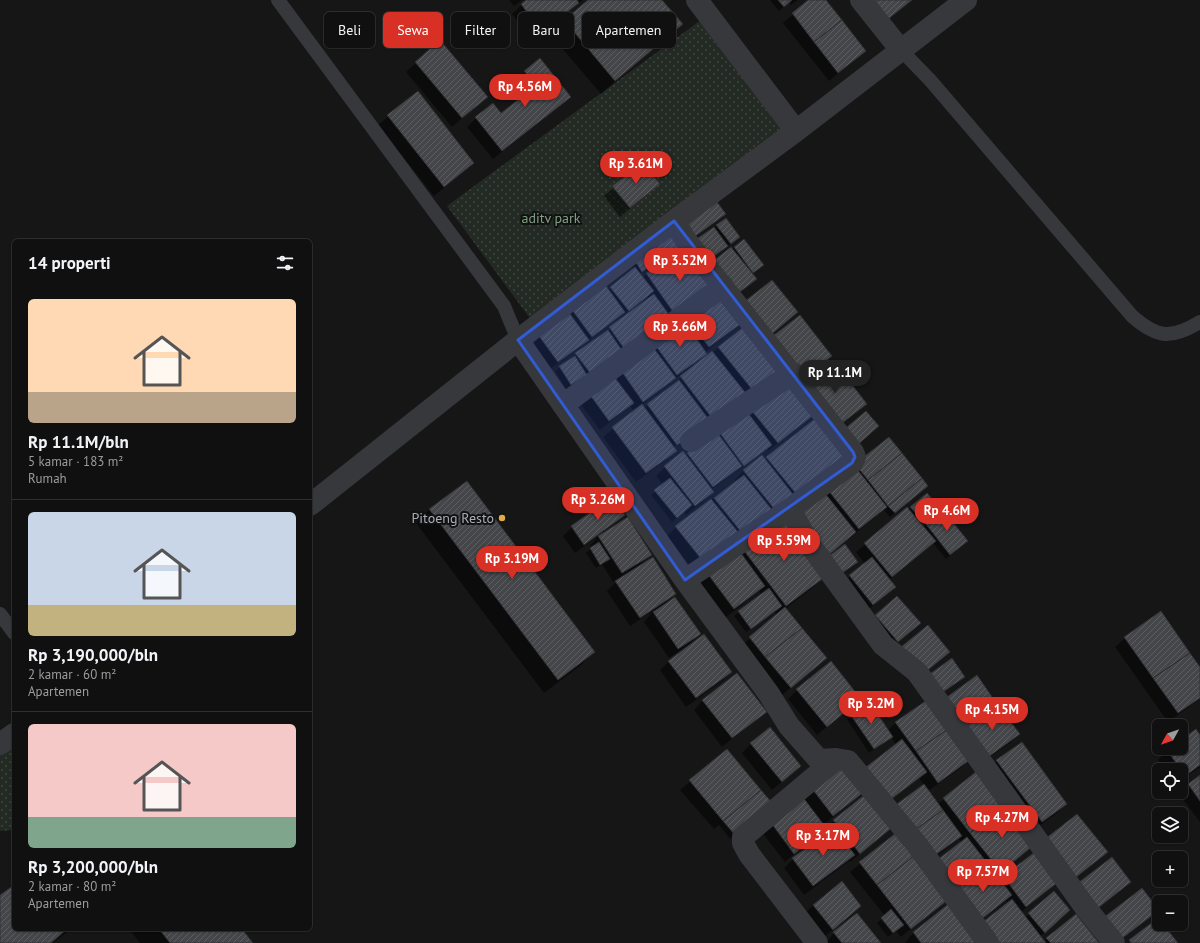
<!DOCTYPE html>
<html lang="id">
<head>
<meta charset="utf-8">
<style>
  :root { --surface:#101011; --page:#1e1e1f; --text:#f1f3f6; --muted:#9c9d9f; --line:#303031; --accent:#d93025 }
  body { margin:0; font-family:"PT Sans",sans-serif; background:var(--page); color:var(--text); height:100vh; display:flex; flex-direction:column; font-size:15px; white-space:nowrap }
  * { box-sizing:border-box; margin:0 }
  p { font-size:13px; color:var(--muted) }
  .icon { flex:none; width:22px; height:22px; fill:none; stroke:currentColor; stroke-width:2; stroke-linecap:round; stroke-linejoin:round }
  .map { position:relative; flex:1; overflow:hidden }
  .side { position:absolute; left:12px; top:239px; width:300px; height:692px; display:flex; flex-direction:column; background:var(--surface); border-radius:6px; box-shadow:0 1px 3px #0004,0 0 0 1px var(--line) }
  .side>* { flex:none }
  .guide { position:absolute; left:324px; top:12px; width:380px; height:36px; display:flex; gap:8px }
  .needle { width:26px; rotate:230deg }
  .fabs { position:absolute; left:1152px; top:719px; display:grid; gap:8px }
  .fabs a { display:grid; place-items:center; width:36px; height:36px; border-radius:6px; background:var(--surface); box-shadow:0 1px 3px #0004,0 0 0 1px var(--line); font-size:20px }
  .price { position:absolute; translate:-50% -34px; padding:0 9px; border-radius:14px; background:var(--accent); color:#fff; font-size:13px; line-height:26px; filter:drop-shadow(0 1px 2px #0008) }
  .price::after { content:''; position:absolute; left:50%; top:24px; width:12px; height:9px; margin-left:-6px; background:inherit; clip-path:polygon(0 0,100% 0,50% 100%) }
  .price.active { background:#222; color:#fff }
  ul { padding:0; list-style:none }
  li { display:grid; align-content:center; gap:8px; height:212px; padding:0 16px }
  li+li { border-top:1px solid var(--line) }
  li span { display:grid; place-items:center; height:124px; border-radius:6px; color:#555 }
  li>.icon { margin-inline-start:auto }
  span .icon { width:72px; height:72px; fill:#fffc; stroke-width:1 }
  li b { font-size:17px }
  h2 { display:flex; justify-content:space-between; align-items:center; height:48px; padding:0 16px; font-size:17px }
  .tag { padding:0 14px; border-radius:6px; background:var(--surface); box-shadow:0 1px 3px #0004,0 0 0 1px var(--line); font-size:14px; line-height:36px }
  .tag.active { background:var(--accent); color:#fff }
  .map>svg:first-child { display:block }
  .park { fill:url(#park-dots) }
  .shadow { fill:#0007; fill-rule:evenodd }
  .building { fill:url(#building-hatch); stroke:#303033 }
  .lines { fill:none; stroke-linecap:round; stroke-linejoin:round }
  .lane { stroke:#37383c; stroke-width:14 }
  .street { stroke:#37383c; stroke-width:22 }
  .marked { fill:#325cd3; fill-opacity:0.2; stroke:#325cd3; stroke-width:3; stroke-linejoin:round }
  .poi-dot { fill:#e2ac43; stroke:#111112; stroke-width:1.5 }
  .labels { text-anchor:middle; stroke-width:4; stroke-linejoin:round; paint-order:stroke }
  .park-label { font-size:14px; fill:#81a083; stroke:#111112 }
  .poi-label { font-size:14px; fill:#a9adb6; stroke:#111112; text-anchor:end }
</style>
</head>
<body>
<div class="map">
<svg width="1200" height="943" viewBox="0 0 1200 943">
  <defs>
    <pattern id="park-dots" width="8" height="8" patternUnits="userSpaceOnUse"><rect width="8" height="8" fill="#222a23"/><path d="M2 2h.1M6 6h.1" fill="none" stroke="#3f4641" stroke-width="1.8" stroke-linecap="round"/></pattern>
    <pattern id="building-hatch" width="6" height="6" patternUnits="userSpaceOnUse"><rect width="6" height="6" fill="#45464a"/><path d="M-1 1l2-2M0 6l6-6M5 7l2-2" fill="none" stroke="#5d5e62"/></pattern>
  </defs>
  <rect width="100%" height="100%" fill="#161617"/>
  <!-- park -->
  <path class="park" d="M716 9 800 124 532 321 447 206Z
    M14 734V830L0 831V744Z"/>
  <!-- shadow -->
  <path class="shadow" d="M509 0H522L514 6Z
    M527 0H583L531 40 512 14Z
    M589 0H661L681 24 601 94 551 35Z
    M770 0H798L791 5 789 2 779 11Z
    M809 0H825L865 51 829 81 783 23Z
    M440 42 486 97 452 127 406 72Z
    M525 72 569 97 493 159 467 127 476 118 501 115 526 94 516 81Z
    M418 92 473 163 434 196 378 125Z
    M643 163 659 184 620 217 604 196Z
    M717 225 739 237 701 266 714 228Z
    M744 240 763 265 752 274 755 278 730 301 796 312 763 341 830 356 794 386 866 404 828 435 846 457 692 568 667 536 676 527 736 481 735 480 744 470 765 460 815 420 812 416 768 451 767 449 711 490 713 492 704 501 686 515 684 512 672 522 651 495 663 485 656 476 665 467 685 456 753 412 699 427 673 447 674 449 699 430 674 449 675 451 666 460 636 482 603 437 634 411 630 406 600 430 579 402V380L566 389 555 371 649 299 647 296 549 370 531 346 540 337 606 287 608 290 633 269 630 264 682 245 639 274 642 278 647 274 701 273ZM740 325 743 329 700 362 706 353 705 352ZM684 372 685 373 672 387 644 408 641 405Z
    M855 465 927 486 890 517 884 510 820 562 789 523Z
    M911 507 933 510 918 522 923 527 926 524 962 546 946 559 933 543 889 580 895 587 863 614 840 585 865 564 856 552Z
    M430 509 594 652 580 666 544 693 416 523Z
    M623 515 606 530 651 554 641 564 675 593 666 603 700 633 691 643 669 658 644 622 653 611 630 626 607 591 619 579 613 582 602 564 596 568 586 553 592 548 590 546 598 536 575 553 563 536 572 527Z
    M743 549 824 577 815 586 785 609 825 658 781 696 740 647 777 615 774 612 746 632 734 616 761 595 759 591 725 618 698 583Z
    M876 616 919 623 888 650 866 625Z
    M1125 638 1200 669V699L1168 722 1115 647Z
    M669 661 731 672 722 681 686 707 660 670Z
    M797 690 860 699 817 735 788 699Z
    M703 700 766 711 722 747 694 710Z
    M851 715 887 731 896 722 1019 734 1010 743 977 766 971 758 961 768 928 791 938 804 977 773 1033 845 996 876 1000 881 1034 853 1057 882 1021 912 1025 918 1029 914 1065 915 1039 937 1044 942 1047 938 1098 943H905L913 933 949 905 946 900 901 937 896 931 888 937 877 923 885 916 850 872 897 833 893 826 850 862 849 861 804 895 784 868 793 859 827 834 824 830 785 862 760 830 811 787 853 780 896 745 891 737 869 753 847 719ZM919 778 924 785 886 815 880 808ZM862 793 864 796 826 828 823 825ZM959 839 961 842 934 864 922 867ZM1006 901 1008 904 973 932 970 928Z
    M1200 736V767L1181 780V770H1165L1158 760 1167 751 1172 748H1181V742Z
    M751 744 800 766 772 790 742 753Z
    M727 750 767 808 730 839 719 825 714 829 680 790Z
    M997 761 1066 804 1057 813 1032 831 988 770Z
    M1200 776V822L1179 794Z
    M1036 849 1106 852 1065 886Z
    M1130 882 1088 917 1070 893Z
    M14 886V929H71L53 943H0V896Z
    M813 905 860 906 823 938 804 914Z
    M1157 910 1118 943H1106Z
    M129 929H241L252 943H140Z
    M834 933 880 943H826Z"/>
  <!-- building -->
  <path class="building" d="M526 0H577L579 3 541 32 521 4Z
    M588 0H662L683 24 615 81 564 20Z
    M778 0H792L784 7Z
    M808 0H826L842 20 814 42 792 13Z
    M871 0H912L887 20Z
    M842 20 866 51 838 73 814 42Z
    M440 40 488 97 462 118 415 62Z
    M540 58 571 97 502 151 475 117 493 103 501 113 536 86 524 71Z
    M418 91 474 163 444 187 387 115Z
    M643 162 660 184 630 208 612 186Z
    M717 202 726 214 690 240 681 229Z
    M726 218 740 237 731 244 716 225Z
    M714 227 728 246 706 262 692 242Z
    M675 232 683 245 642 272 634 259Z
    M744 239 764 265 753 273 734 247Z
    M684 247 714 291 676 316 646 273Z
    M731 247 757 279 733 297 708 265Z
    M635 267 654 291 629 311 610 287Z
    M772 280 798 312 767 338 740 305Z
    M606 286 625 312 592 337 573 311Z
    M725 292 746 320 709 347 688 320Z
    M654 294 673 320 628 354 609 327Z
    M570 314 589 340 558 362 539 336Z
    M800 315 832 356 801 380 769 339Z
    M684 320 707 354 677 375 653 342Z
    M750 322 786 369 755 393 718 347Z
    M608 330 623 352 591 374 575 353Z
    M652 346 676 378 643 402 620 369Z
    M712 351 748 396 715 422 680 376Z
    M575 356 587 375 571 385 559 366Z
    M833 360 867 404 837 427 803 383Z
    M612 374 634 403 609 421 588 392Z
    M679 380 710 421 677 445 647 404Z
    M791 381 816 413 778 443 752 411Z
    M642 404 677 451 646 473 612 427Z
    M745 409 772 445 744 466 717 429Z
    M866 411 879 426 855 447 842 431Z
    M816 418 847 457 798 496 766 457Z
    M716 431 742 466 713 487 687 453Z
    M889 437 902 453 868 480 855 464Z
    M683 451 714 492 695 506 664 466Z
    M902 453 922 478 888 506 868 480Z
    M762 455 795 497 776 511 743 470Z
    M856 468 887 507 859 529 828 490Z
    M744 475 772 510 742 533 714 498Z
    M670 478 692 505 677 518 654 490Z
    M922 478 928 486 895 513 888 506Z
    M467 481 595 652 558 680 429 509Z
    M824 492 856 532 830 554 797 513Z
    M927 493 938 506 922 520 910 507Z
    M612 497 625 515 584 545 571 526Z
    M711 499 738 532 702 560 675 526Z
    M907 507 936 541 892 577 864 543Z
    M943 510 968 541 950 555 925 523Z
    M628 517 652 555 622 573 598 536Z
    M782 518 825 577 786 606 742 548Z
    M599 542 610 559 600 565 590 548Z
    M845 544 858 562 842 573 829 556Z
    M738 549 765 586 734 609 707 573Z
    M653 557 676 594 640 618 615 581Z
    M872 557 896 587 873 605 849 575Z
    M769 588 782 606 751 629 738 611Z
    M897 596 921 623 898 642 875 615Z
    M675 597 701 634 678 649 653 612Z
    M785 607 802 628 765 657 749 637Z
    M1161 611 1190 653 1153 678 1124 637Z
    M928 625 950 652 923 674 901 647Z
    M802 628 827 658 791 688 765 657Z
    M704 634 732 672 696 698 668 661Z
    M1190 653 1200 667V698L1178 713 1153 678Z
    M952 658 965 677 940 694 927 676Z
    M831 661 861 699 827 727 796 689Z
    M737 673 767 712 732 738 702 700Z
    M977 675 997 704 964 727 943 700Z
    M930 698 951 727 916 751 895 722Z
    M869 701 893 737 874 749 850 714Z
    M997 704 1020 734 987 758 964 727Z
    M770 727 801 766 782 782 750 743Z
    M951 727 971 759 938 783 916 751Z
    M1196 729 1200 735V765L1185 776 1167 750 1170 748H1181V740Z
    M902 739 927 772 886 803 861 771Z
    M1022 742 1067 804 1042 822 996 760Z
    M727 749 761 790 723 821 689 780Z
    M841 762 864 792 833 816 810 786Z
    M977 771 1004 807 970 833 943 798Z
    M1200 775V801L1188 784Z
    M924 784 943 810 912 832 894 806Z
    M761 790 773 804 735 835 723 821Z
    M868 792 895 825 860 854 833 820Z
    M802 796 827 829 794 854 769 820Z
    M1004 807 1034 845 1001 872 970 833Z
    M943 810 962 836 931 858 912 832Z
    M1077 814 1108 852 1075 878 1045 839Z
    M834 828 855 855 813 886 792 858Z
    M896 833 914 856 877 885 859 862Z
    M967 837 988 864 954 890 933 863Z
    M1035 852 1058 882 1026 907 1003 876Z
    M914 856 949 899 911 929 877 885Z
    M1112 857 1131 882 1098 908 1078 883Z
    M988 864 1012 895 978 922 954 890Z
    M842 881 861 906 833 930 813 905Z
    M14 885V929H67L51 943H0V895Z
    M1142 888 1159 910 1120 940 1103 918Z
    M1054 891 1070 910 1045 933 1028 913Z
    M1012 899 1046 943H992L979 925Z
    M951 902 983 943H921L913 932Z
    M891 909 904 925 893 933 881 918Z
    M857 913 881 943H842L833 932Z
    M1076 914 1099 943H1051L1046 938Z
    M1158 918 1159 924H1163L1178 943H1131L1129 940Z
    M159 929H242L253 943H170Z"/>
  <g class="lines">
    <!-- lane -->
    <path class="lane" d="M278 0 504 306 518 340
      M900 49 930 80 1132 316C1158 339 1172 339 1200 322
      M0 614 14 633"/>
    <!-- street -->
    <path class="street" d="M697 0 796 131
      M861 0 900 49
      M674 221 685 239 853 452 855 457 852 463 790 509 808 542 883 645 917 672 1085 907 1114 943
      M518 340 685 580 769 694 789 726 819 760 836 759 848 761 918 846 988 943
      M563 405 723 286
      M691 441 793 373
      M310 505 518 340 674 221 796 131 966 0
      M685 580 790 509
      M0 744 14 734
      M817 943 749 854 743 843V837L836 759"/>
  </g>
  <!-- marked area -->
  <path class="marked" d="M674 221 853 452 855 457 852 463 685 580 518 340Z"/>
  <!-- markers -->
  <circle class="poi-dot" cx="502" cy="518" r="4"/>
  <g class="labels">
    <!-- park labels -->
    <g class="park-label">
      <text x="551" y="223">aditv park</text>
    </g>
    <!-- poi labels -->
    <g class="poi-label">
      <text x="494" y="523">Pitoeng Resto</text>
    </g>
  </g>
</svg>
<div class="fabs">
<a><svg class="needle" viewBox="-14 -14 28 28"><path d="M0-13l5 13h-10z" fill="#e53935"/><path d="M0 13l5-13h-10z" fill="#9c9d9f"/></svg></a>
<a><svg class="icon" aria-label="locate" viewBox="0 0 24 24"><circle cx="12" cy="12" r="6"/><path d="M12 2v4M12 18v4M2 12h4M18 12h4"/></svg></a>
<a><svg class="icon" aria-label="layers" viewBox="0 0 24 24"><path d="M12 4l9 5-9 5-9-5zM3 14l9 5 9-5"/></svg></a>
<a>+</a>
<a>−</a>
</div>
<b class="price" style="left:525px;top:108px">Rp 4.56M</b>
<b class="price" style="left:636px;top:185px">Rp 3.61M</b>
<b class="price" style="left:680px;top:282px">Rp 3.52M</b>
<b class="price" style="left:680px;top:348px">Rp 3.66M</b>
<b class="price active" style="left:835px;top:394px">Rp 11.1M</b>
<b class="price" style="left:598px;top:521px">Rp 3.26M</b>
<b class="price" style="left:947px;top:532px">Rp 4.6M</b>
<b class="price" style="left:784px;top:562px">Rp 5.59M</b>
<b class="price" style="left:512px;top:580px">Rp 3.19M</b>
<b class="price" style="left:871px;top:725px">Rp 3.2M</b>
<b class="price" style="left:992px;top:731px">Rp 4.15M</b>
<b class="price" style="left:1002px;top:839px">Rp 4.27M</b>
<b class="price" style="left:823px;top:857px">Rp 3.17M</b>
<b class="price" style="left:983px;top:893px">Rp 7.57M</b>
<div class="guide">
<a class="tag">Beli</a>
<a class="tag active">Sewa</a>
<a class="tag">Filter</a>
<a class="tag">Baru</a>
<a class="tag">Apartemen</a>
</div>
<section class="side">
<h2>14 properti<svg class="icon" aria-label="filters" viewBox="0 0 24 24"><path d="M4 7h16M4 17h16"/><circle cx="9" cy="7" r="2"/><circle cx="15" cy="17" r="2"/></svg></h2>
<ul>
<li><span style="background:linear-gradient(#ffd9b3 75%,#b9a48a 0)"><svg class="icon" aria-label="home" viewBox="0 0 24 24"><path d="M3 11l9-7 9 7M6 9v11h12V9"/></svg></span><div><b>Rp 11.1M/bln</b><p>5 kamar · 183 m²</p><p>Rumah</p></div></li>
<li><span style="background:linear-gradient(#c9d6e8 75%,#c2b280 0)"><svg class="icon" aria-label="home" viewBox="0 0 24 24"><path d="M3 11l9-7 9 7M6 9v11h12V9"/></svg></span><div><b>Rp 3,190,000/bln</b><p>2 kamar · 60 m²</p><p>Apartemen</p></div></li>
<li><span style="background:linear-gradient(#f6c9c9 75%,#7fa58c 0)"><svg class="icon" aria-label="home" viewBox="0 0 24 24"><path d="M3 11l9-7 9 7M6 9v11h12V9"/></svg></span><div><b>Rp 3,200,000/bln</b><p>2 kamar · 80 m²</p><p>Apartemen</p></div></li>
</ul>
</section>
</div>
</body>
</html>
